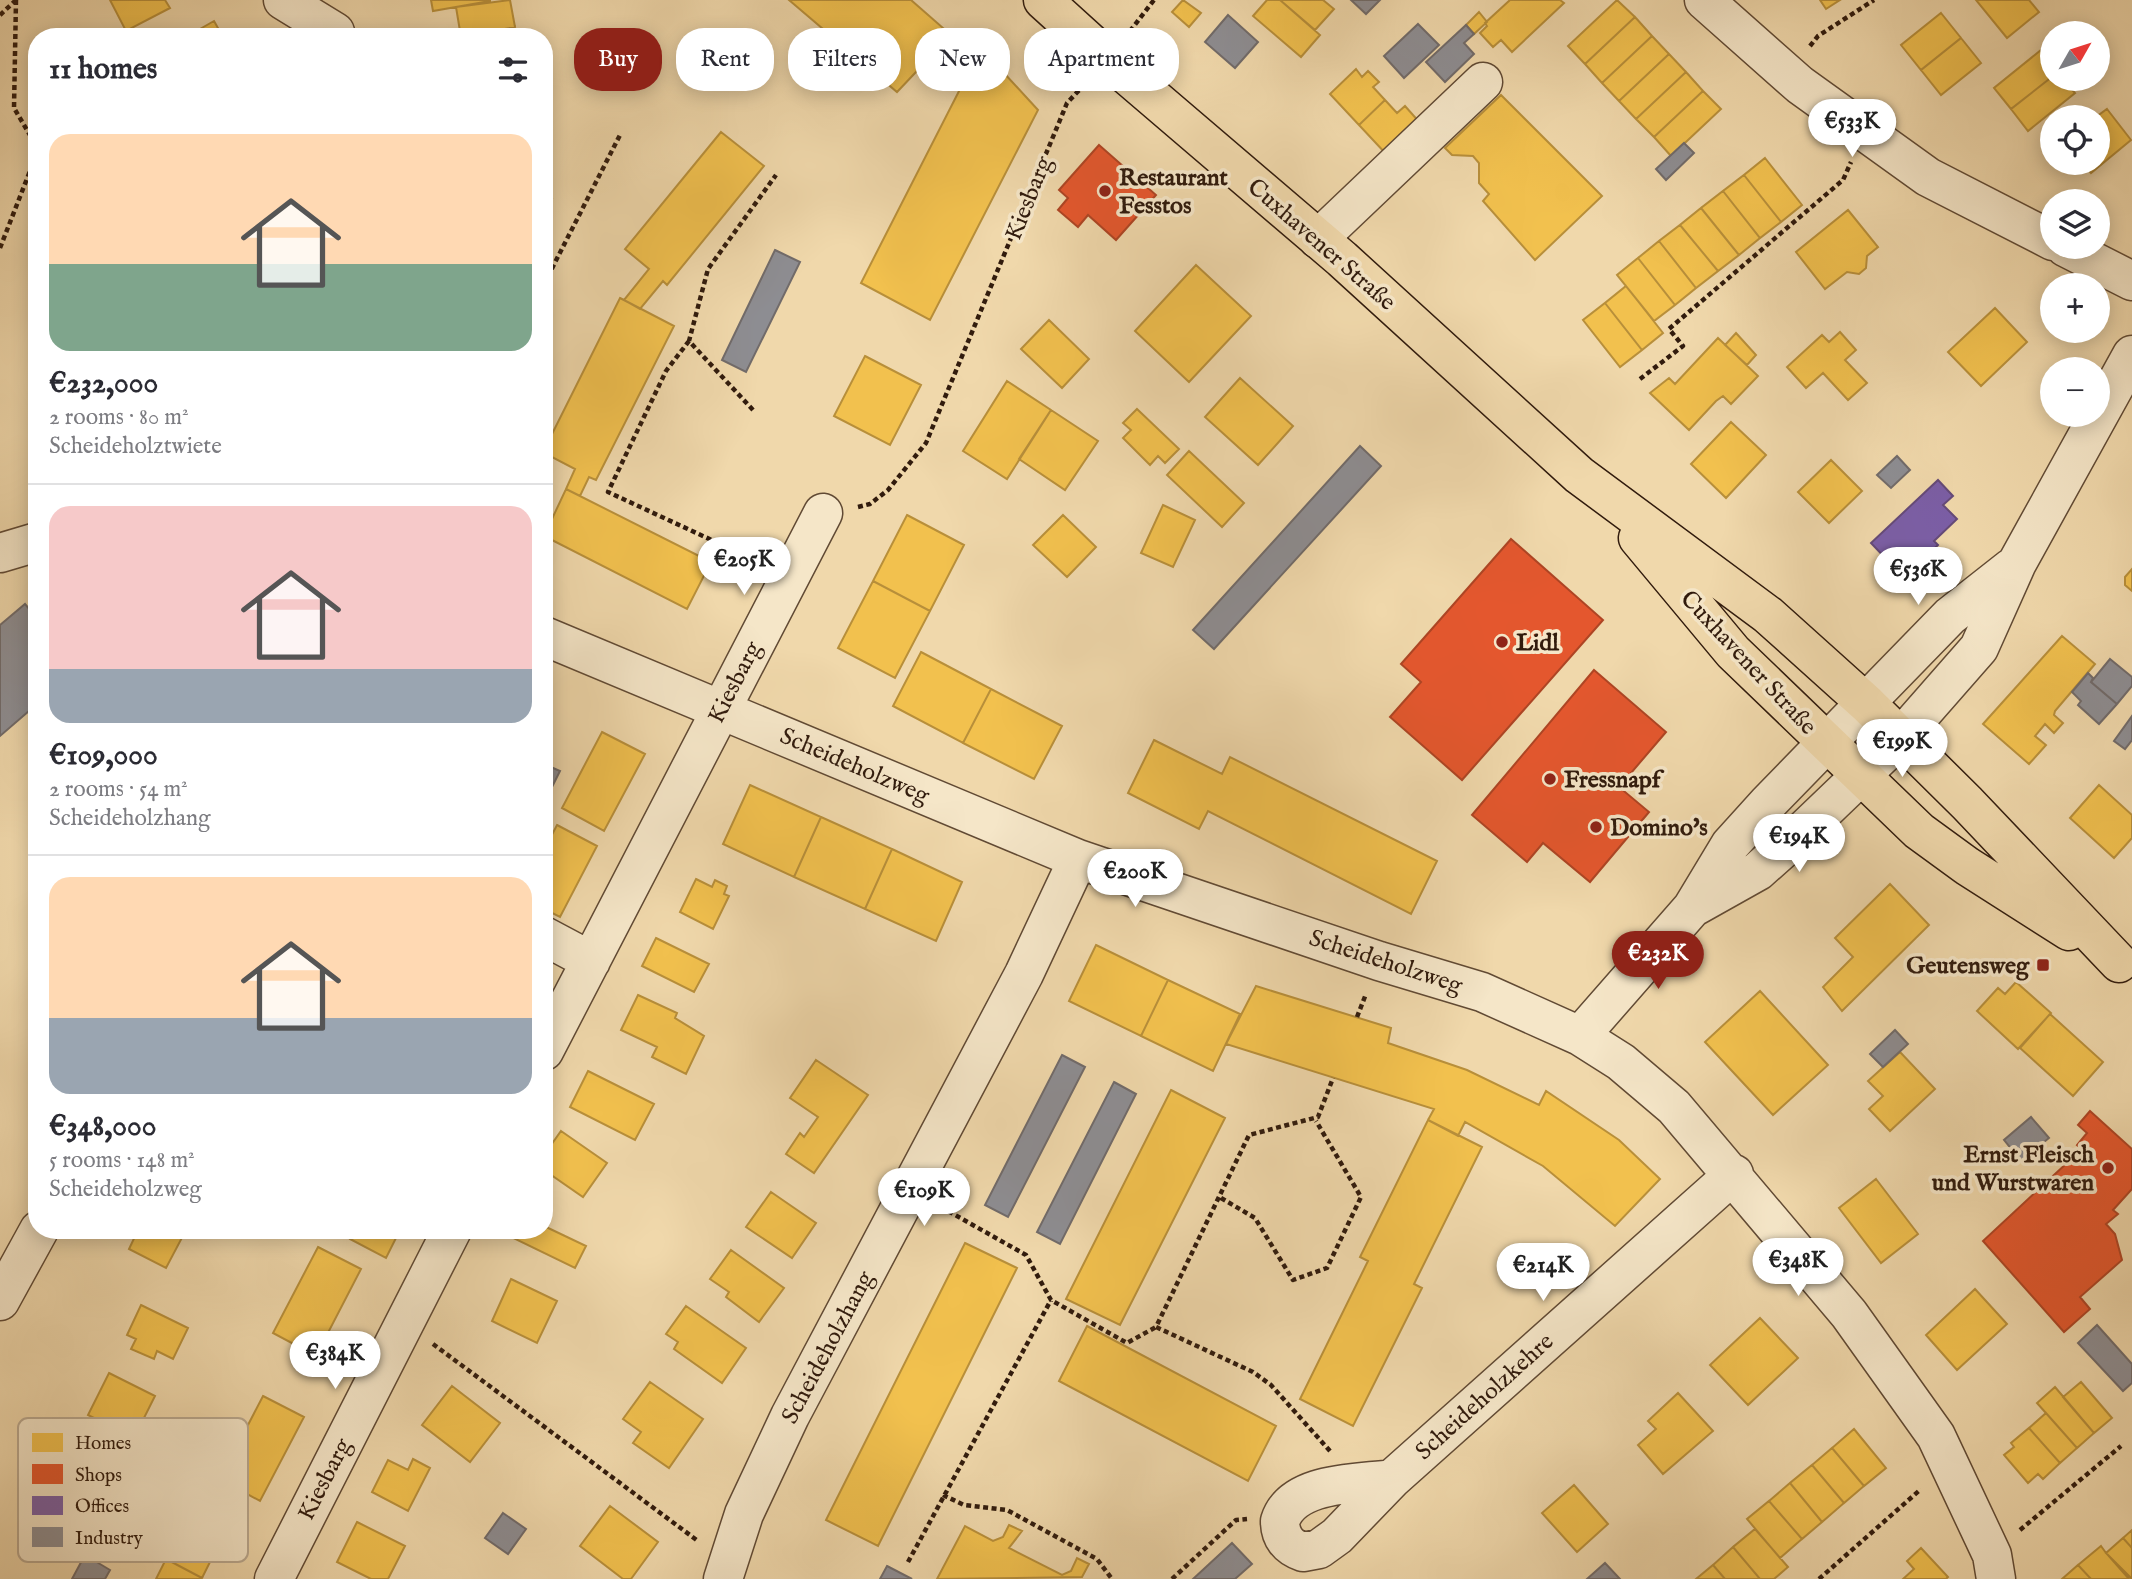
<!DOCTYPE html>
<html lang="en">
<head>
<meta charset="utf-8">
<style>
  :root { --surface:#fff; --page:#f2f2f3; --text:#2b2b33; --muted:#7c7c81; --line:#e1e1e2; --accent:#8f2418 }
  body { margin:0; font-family:"IM FELL English",serif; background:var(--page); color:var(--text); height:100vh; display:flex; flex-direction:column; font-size:26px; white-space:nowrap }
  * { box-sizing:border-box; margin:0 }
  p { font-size:23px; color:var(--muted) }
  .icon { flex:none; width:38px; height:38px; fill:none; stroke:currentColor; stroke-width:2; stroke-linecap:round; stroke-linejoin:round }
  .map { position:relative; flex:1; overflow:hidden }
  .drawer { position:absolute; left:28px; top:28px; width:525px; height:1211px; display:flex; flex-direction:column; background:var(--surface); border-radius:28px; box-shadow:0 4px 18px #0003 }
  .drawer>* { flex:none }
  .top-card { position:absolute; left:574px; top:28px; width:665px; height:63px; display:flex; gap:14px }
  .needle { width:46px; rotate:51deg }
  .fabs { position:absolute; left:2040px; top:21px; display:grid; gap:14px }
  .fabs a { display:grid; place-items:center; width:70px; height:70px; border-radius:50%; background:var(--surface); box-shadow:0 4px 18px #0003; font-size:35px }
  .price { position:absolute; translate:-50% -60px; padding:0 16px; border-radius:24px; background:#fff; color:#222; font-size:23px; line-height:46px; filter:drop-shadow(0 2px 4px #0008) }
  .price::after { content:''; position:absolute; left:50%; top:42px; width:21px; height:16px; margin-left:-10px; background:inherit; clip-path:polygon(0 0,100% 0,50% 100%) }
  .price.active { background:var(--accent); color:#fff }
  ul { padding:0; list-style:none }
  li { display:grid; align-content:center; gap:14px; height:371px; padding:0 21px }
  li+li { border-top:2px solid var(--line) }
  li span { display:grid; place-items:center; height:217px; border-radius:21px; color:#555 }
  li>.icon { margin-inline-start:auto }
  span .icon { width:126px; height:126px; fill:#fffc; stroke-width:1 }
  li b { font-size:30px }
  h2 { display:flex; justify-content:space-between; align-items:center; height:84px; padding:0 21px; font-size:30px }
  .chip { padding:0 24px; border-radius:28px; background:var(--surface); box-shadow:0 4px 18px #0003; font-size:24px; line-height:63px }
  .chip.active { background:var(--accent); color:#fff }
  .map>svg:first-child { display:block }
  .homes { fill:#f2c14e; stroke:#b88f3a; stroke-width:2 }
  .shops { fill:#e4572e; stroke:#ae4524; stroke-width:2 }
  .offices { fill:#7b5ea7; stroke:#654a79; stroke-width:2 }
  .industry { fill:#8d8d92; stroke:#716b6a; stroke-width:2 }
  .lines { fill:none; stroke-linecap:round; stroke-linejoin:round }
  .minor-casing { stroke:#614a34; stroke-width:41 }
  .major-casing { stroke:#311b0d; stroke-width:41 }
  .path { stroke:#311b0d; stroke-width:4.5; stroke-dasharray:5 3.5; stroke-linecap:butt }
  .minor { stroke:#f5e6c8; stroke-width:38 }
  .major { stroke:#f0d8ab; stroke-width:38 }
  .poi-dot { fill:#8f2418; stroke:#f5e6c8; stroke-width:2.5 }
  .labels { text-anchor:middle; stroke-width:7; stroke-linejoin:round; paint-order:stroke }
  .poi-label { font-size:24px; font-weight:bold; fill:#311b0d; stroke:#f5e6c8; text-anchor:start }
  .street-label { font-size:24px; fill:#311b0d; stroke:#f5e6c8 }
  .key { fill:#f5e6c8; stroke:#baa990; stroke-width:2 }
  .key-label { font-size:19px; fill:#311b0d }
</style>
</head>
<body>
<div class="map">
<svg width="2132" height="1579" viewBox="0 0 2132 1579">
  <rect width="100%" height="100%" fill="#f0d8ab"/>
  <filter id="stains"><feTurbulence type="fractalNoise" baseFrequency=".00286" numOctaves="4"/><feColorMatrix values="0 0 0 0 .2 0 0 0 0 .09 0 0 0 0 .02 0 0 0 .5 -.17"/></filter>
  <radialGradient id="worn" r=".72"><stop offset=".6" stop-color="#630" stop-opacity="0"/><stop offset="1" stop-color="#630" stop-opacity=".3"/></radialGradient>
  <!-- homes -->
  <path class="homes" d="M110 0H165L170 8 126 31Z
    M431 0H490V1L433 11Z
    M510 0 515 27 461 37 456 7Z
    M789 0H911L951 35 897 92Z
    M1183 0 1201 13 1189 27 1172 12Z
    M1267 0H1280L1320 35 1301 57 1253 16Z
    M1280 0H1323L1334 9 1315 30Z
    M1510 0H1560L1564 3 1512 52 1501 40 1493 47 1480 33 1487 26 1485 23Z
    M1617 0 1635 17 1585 64 1568 46Z
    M1820 0H1840L1826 9Z
    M1976 0H2029L2039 12 2007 38Z
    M1479 12 1487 22 1474 34 1466 25Z
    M1941 13 1961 38 1921 70 1901 45Z
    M1635 17 1652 36 1602 83 1585 64Z
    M214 21 223 37H186Z
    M515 27 516 37H462Z
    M1652 36 1669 54 1619 101 1602 83Z
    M1961 38 1981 63 1941 95 1921 70Z
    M981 48 1038 110 930 320 861 283Z
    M2041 50 2053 65V76L2011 109 1994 88Z
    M1669 54 1686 72 1636 119 1619 101Z
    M1356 69 1362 77 1368 71 1379 82 1373 87 1385 100 1359 125 1330 94Z
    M1686 72 1703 91 1654 137 1636 119Z
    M2053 76V79H2063L2075 93 2028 131 2011 109Z
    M1703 91 1721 109 1671 156 1654 137Z
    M1501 95 1602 196 1535 260 1483 201 1489 194 1479 183V163L1473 156 1452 155 1445 148Z
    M1385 100 1397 113 1405 106 1421 124 1388 156 1359 125Z
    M2107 109 2131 140 2091 173 2083 163H2098L2096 117Z
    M721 132 764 166 667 285 663 281 640 309 624 300 649 269 625 249Z
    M1765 158 1802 205 1781 222 1744 175Z
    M544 173H547L552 198 544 199Z
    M1744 175 1781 222 1760 238 1723 191Z
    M1723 191 1760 238 1739 255 1701 208Z
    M1701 208 1739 255 1718 271 1680 225Z
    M1848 210 1878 247 1867 256 1866 268 1859 274 1847 272 1825 289 1796 252Z
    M1680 225 1718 271 1696 288 1659 241Z
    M1659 241 1696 288 1675 305 1638 258Z
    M1638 258 1675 305 1654 321 1617 275Z
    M1196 265 1251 316 1189 382 1135 331Z
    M1626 286 1663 333 1642 350 1605 303Z
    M620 298 674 326 596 480 589 477 580 496 566 489 575 469 544 453V450Z
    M1605 303 1642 350 1620 367 1583 320Z
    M1995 308 2027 342 1981 386 1948 352Z
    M1049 320 1089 359 1062 388 1021 349Z
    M1840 332 1856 350 1845 360 1867 383 1848 400 1823 373 1806 388 1787 367 1822 335 1829 342Z
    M1736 333 1756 355 1747 365 1725 345Z
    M1718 338 1758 376 1731 404 1723 396 1716 401 1689 430 1650 393 1669 378 1675 384Z
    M865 356 921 385 890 445 834 416Z
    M1240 378 1293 426 1258 465 1205 417Z
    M1007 381 1051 410 1007 479 963 451Z
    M1137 409 1179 449 1165 463 1158 456 1150 465 1123 438 1131 430 1123 423Z
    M1051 410 1098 441 1065 490 1019 459Z
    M1731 422 1766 455 1726 498 1691 464Z
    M1189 451 1244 503 1222 527 1167 475Z
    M1831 460 1862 491 1829 523 1798 492Z
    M566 489 711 562 687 609 544 536Z
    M1163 505 1195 520 1173 567 1141 553Z
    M907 515 964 545 930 611 873 581Z
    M1063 515 1096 547 1067 577 1033 545Z
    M2132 569V591L2125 585V577Z
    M873 581 930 611 895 678 838 648Z
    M2062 636 2095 664 2055 711 2054 715 2063 723 2054 733 2045 724 2035 736 2046 745 2029 764 1983 724Z
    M921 652 991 689 963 743 893 706Z
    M991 689 1062 726 1034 779 963 743Z
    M602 732 645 754 604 831 562 808Z
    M1154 740 1222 774 1230 757 1437 861 1411 914 1208 811 1199 829 1128 793Z
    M750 785 821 817 794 877 723 844Z
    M2099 785 2132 815V838L2114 858 2070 818Z
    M821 817 892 849 865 909 794 877Z
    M557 825 597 846 560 917 544 909V850Z
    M892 849 962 882 936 941 865 909Z
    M696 879 712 887 715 880 727 886 724 894 729 896 713 929 680 912Z
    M1890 884 1929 925 1842 1011 1823 987 1853 957 1835 938Z
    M656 938 709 964 694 992 642 966Z
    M1096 945 1168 980 1141 1036 1069 1001Z
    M1168 980 1240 1014 1213 1071 1141 1036Z
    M2016 982 2051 1013 2018 1049 1977 1011 1998 988 2005 994Z
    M1256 986 1391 1028 1388 1043 1467 1070 1539 1105 1546 1091 1619 1140 1660 1179 1615 1226 1543 1166 1465 1122 1458 1136 1428 1120 1434 1109 1226 1044Z
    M1760 991 1828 1065 1773 1115 1705 1042Z
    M638 995 677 1013 675 1018 704 1036 686 1074 652 1057 657 1047 621 1030Z
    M2050 1014 2103 1062 2073 1096 2020 1048Z
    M1900 1052 1935 1089 1890 1131 1869 1109 1883 1096 1868 1081Z
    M816 1060 868 1095 814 1173 786 1154 800 1133 804 1137 818 1117 790 1098Z
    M588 1071 654 1104 635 1140 570 1107Z
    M1171 1090 1225 1118 1120 1325 1066 1299Z
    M1428 1120 1482 1147 1414 1284 1422 1288 1353 1426 1300 1399 1368 1261 1360 1257Z
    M561 1131 607 1163 583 1197 544 1170V1155Z
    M1876 1179 1918 1234 1881 1263 1839 1208Z
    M771 1192 816 1223 792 1258 746 1227Z
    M544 1226 586 1246 575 1268 503 1233 504 1230H544Z
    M138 1230H186L166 1268 129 1249Z
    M354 1230H400L386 1258 350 1239Z
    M965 1243 1017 1268 878 1546 826 1520Z
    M318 1247 361 1269 316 1356 273 1333Z
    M731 1250 784 1288 759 1322 726 1297 729 1292 710 1279Z
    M511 1279 557 1301 537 1343 492 1321Z
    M1975 1289 2007 1324 1957 1370 1926 1335Z
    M141 1305 188 1328 173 1359 157 1351 154 1359 131 1349 136 1339 127 1335Z
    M686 1306 746 1348 722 1383 674 1349 678 1342 666 1334Z
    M1760 1318 1798 1358 1748 1405 1710 1365Z
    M1087 1326 1276 1426 1248 1481 1059 1381Z
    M109 1373 155 1396 134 1438 88 1415Z
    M650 1382 703 1419 669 1468 633 1443 641 1432 623 1419Z
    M2081 1382 2112 1418 2094 1433 2063 1397Z
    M452 1386 500 1423 470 1462 422 1425Z
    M2055 1387 2094 1433 2077 1448 2037 1403Z
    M1678 1393 1713 1431 1663 1474 1638 1445 1656 1429 1648 1421Z
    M263 1396 304 1417 260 1501 220 1479Z
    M2046 1413 2077 1448 2060 1463 2029 1428Z
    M2029 1428 2060 1463 2043 1479 2038 1474 2028 1483 2004 1455 2014 1447 2011 1443Z
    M1854 1429 1886 1468 1864 1486 1832 1448Z
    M1832 1448 1864 1486 1844 1503 1812 1465Z
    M413 1459 430 1468 408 1511 372 1492 388 1460 408 1470Z
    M1812 1465 1844 1503 1822 1522 1790 1483Z
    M1790 1483 1822 1522 1802 1539 1769 1501Z
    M1574 1485 1608 1524 1577 1552 1542 1513Z
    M1769 1501 1802 1539 1780 1558 1747 1519Z
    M610 1506 658 1542 631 1579H623L580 1546Z
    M357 1522 405 1546 388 1579H371L337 1562Z
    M185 1523 220 1542 202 1578 166 1559Z
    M1009 1525 1022 1531 1009 1548 1062 1575 1071 1571 1077 1558 1089 1564 1082 1577 937 1579 965 1526 993 1541 1003 1537Z
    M1755 1529 1788 1567 1774 1579H1760L1733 1547Z
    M2132 1530V1548L2123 1538Z
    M2123 1538 2132 1548V1579L2106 1553Z
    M2101 1546 2106 1553 2129 1579H2091L2078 1565Z
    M1733 1547 1760 1579H1725L1713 1565Z
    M1921 1548 1948 1577 1946 1579H1903L1914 1569 1907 1561Z
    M166 1559 202 1578 201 1579H156Z
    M1713 1565 1725 1579H1696Z
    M2078 1565 2091 1579H2062Z"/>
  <!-- shops -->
  <path class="shops" d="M1099 145 1156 195 1116 240 1088 215 1078 227 1058 210 1068 198 1059 190Z
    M1511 539 1603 620 1462 780 1390 717 1421 682 1401 664Z
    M1594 670 1666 732 1619 787 1649 812 1590 882 1543 843 1527 862 1472 815Z
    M2090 1111 2132 1149V1189L2113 1210 2118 1214 2106 1224 2115 1234 2122 1260 2080 1297 2090 1309 2064 1332 1983 1241 2082 1149 2077 1145 2087 1133 2078 1125Z"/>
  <!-- offices -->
  <path class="offices" d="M1938 480 1953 496 1943 505 1957 519 1934 541 1938 545 1920 562 1907 549 1891 564 1871 543Z"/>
  <!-- industry -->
  <path class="industry" d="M1351 0H1380L1366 14Z
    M1228 15 1258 42 1235 68 1205 42Z
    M1418 24 1439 45 1404 78 1384 56Z
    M1466 25 1474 34 1464 43 1474 54 1445 82 1426 62Z
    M1684 143 1694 153 1666 180 1656 169Z
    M775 250 800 262 746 372 722 360Z
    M1360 446 1381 466 1214 649 1193 630Z
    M1897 456 1910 470 1891 488 1877 475Z
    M25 604 37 618V704L0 736V625Z
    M2110 659 2132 677V686L2117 704 2091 682Z
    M2088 673 2093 678 2091 682 2117 704 2099 724 2078 705 2081 701 2072 692Z
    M2132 716V740L2125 749 2114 741Z
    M544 764 560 771 547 797 544 796Z
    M1895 1030 1908 1044 1883 1067 1870 1054Z
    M1062 1055 1085 1067 1008 1217 985 1205Z
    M1114 1082 1136 1094 1060 1244 1037 1232Z
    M2031 1117 2049 1138 2021 1161 2004 1140Z
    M2097 1325 2132 1364V1383L2123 1391 2078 1343Z
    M503 1513 526 1529 508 1554 485 1538Z
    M1232 1543 1252 1564 1235 1579H1193Z
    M85 1555 110 1570 105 1579H72Z
    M1605 1563 1620 1579H1587Z
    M887 1566 912 1579H880Z"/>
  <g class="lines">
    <!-- minor casing -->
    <g class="minor-casing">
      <path id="minor" d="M283 0 335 32
        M1704 0 1800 85 1928 177 2053 241
        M1318 239 1483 82
        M2065 247 2132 281
        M0 553 37 542
        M544 636 1078 859 1379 961 1482 992 1580 1036 1621 1062 1674 1107 1849 1314 1936 1436 1992 1555 1996 1579
        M1692 908 1758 871 1804 830 1901 737 1979 648 2017 563 2132 355
        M544 936 591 961
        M1580 1036 1692 908 1730 845 1768 803 1950 616 2011 568
        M544 1051 823 513
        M0 1301 39 1230
        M1392 1479C1358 1484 1293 1481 1280 1521 1280 1537 1288 1547 1303 1552L1319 1549 1337 1536 1392 1479 1734 1174
        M274 1579 452 1230
        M723 1579 744 1514 790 1416 1024 974 1078 859"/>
    </g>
    <!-- major casing -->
    <g class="major-casing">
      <path id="major" d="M1043 0 1108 59 1342 259 1579 475 1768 615 1867 704 1967 803 2119 963
        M1638 538 1733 652 1919 831 1967 866 2069 931"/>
    </g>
    <!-- path -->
    <path class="path" d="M16 0 14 108 37 147
      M0 15 15 1
      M1130 31 1154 0
      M1810 46 1818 36 1874 0
      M0 248 37 153
      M544 284 620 135
      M689 341 666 371 608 492 759 562
      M1640 379 1683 346 1669 329 1843 180 1851 162
      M753 410 689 341 708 269 776 175
      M858 507 870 504 888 490 926 443 1060 120 1067 103 1084 85
      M1357 1017 1366 994
      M1221 1198 1255 1218 1293 1280 1327 1268 1361 1197 1316 1121
      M941 1207 1026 1255 1051 1300 1127 1343 1156 1327
      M433 1344 698 1541
      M1330 1451 1271 1385 1253 1372 1156 1327 1249 1135 1318 1117 1333 1078
      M943 1495 964 1505 1007 1510 1097 1559 1112 1579
      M2020 1530 2121 1446
      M908 1562 1051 1300
      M1172 1579 1236 1520 1247 1519
      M1819 1579 1921 1489"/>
    <!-- minor -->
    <use href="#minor" class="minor"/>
    <!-- major -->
    <use href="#major" class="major"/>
  </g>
  <!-- markers -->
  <g class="poi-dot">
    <circle cx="1105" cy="191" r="7"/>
    <circle cx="1502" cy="642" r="7"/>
    <circle cx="1550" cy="779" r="7"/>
    <circle cx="1596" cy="827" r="7"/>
    <rect x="2036" y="958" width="14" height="14" rx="3.5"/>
    <circle cx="2108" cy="1168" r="7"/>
  </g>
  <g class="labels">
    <!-- poi labels -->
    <g class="poi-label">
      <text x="1119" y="185">Restaurant<tspan x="1119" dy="28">Fesstos</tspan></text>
      <text x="1516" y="650">Lidl</text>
      <text x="1564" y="787">Fressnapf</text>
      <text x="1610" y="835">Domino's</text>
      <text x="2029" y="973" text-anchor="end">Geutensweg</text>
      <text x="2094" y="1162" text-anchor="end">Ernst Fleisch<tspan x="2094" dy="28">und Wurstwaren</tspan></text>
    </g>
    <!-- street labels -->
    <g class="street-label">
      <text transform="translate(1028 198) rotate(-68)" y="8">Kiesbarg</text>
      <text transform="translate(1322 244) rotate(41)" y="8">Cuxhavener Straße</text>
      <text transform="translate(1749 662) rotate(47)" y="8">Cuxhavener Straße</text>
      <text transform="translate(734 682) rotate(-63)" y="8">Kiesbarg</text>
      <text transform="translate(855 765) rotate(23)" y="8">Scheideholzweg</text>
      <text transform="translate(1386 961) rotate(18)" y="8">Scheideholzweg</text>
      <text transform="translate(827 1347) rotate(-62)" y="8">Scheideholzhang</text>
      <text transform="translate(1484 1396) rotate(-42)" y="8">Scheideholzkehre</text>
      <text transform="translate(324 1479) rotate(-63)" y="8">Kiesbarg</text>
    </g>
  </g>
  <!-- legend -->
  <rect x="18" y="1418" width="230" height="144" rx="10" class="key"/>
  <rect x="32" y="1433" width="31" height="19" fill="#f2c14e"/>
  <rect x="32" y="1464" width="31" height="20" fill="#e4572e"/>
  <rect x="32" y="1496" width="31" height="19" fill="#7b5ea7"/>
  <rect x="32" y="1527" width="31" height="20" fill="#8d8d92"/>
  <g class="key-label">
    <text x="75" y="1449">Homes</text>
    <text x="75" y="1481">Shops</text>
    <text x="75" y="1512">Offices</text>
    <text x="75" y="1544">Industry</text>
  </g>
  <rect width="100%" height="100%" filter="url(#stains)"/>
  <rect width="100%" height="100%" fill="url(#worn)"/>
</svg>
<div class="fabs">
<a><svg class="needle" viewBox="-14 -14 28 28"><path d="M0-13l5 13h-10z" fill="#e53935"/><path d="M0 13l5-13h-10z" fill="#7c7c81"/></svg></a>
<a><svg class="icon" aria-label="locate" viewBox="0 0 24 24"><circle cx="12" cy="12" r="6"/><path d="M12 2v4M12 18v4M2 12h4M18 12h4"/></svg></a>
<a><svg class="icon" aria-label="layers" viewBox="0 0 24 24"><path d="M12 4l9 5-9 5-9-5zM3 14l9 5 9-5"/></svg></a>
<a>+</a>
<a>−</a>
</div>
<b class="price" style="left:1852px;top:159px">€533K</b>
<b class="price" style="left:744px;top:597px">€205K</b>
<b class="price" style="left:1918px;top:607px">€536K</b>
<b class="price" style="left:1902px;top:779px">€199K</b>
<b class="price" style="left:1799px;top:874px">€194K</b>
<b class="price" style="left:1135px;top:909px">€200K</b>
<b class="price active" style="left:1658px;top:991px">€232K</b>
<b class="price" style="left:924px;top:1228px">€109K</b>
<b class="price" style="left:1798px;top:1298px">€348K</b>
<b class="price" style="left:1543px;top:1303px">€214K</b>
<b class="price" style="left:335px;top:1391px">€384K</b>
<div class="top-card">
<a class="chip active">Buy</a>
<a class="chip">Rent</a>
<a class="chip">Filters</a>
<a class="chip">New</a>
<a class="chip">Apartment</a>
</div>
<section class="drawer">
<h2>11 homes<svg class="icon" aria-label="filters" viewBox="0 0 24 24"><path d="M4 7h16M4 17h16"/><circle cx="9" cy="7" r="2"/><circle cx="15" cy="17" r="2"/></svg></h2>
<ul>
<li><span style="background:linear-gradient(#ffd9b3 60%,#7fa58c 0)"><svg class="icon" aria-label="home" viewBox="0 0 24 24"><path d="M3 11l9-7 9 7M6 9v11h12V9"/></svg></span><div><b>€232,000</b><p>2 rooms · 80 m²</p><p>Scheideholztwiete</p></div></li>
<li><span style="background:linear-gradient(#f6c9c9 75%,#9aa5b1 0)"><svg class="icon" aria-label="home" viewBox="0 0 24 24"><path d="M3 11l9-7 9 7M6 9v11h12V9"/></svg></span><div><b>€109,000</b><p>2 rooms · 54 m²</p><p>Scheideholzhang</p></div></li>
<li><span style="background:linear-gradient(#ffd9b3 65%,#9aa5b1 0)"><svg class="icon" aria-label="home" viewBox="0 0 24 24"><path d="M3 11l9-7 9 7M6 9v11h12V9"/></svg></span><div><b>€348,000</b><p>5 rooms · 148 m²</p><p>Scheideholzweg</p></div></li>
</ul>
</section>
</div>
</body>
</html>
